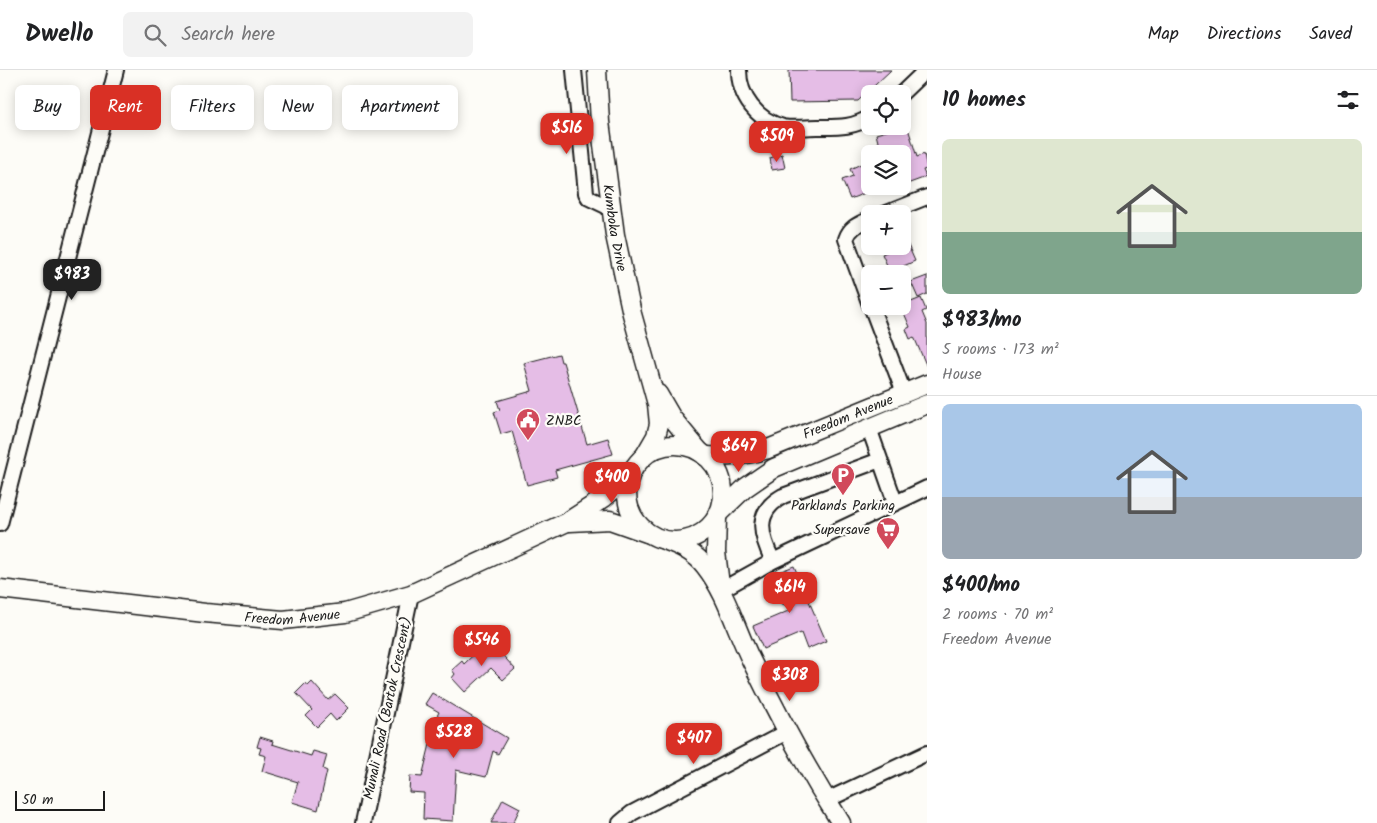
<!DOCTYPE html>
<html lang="en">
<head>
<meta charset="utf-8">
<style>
  :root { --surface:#fff; --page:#f2f2f2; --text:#202124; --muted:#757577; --line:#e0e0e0; --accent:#d93025 }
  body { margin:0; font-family:Kalam,sans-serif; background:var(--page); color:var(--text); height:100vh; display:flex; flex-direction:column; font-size:19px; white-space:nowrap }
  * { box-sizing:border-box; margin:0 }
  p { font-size:16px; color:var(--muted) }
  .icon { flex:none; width:28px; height:28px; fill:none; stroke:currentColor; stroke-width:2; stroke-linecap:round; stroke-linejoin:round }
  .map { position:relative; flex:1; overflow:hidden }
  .sheet { display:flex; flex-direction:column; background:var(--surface); width:450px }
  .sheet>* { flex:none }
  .banner { position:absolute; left:15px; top:15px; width:475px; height:45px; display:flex; gap:10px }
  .tools { position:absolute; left:861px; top:15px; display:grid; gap:10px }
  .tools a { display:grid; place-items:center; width:50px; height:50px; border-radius:8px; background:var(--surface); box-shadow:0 2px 12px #0003; font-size:25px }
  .scale { position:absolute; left:15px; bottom:12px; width:90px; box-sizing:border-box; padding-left:5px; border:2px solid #1c1c1c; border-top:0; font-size:14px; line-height:18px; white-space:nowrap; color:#1c1c1c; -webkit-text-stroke:4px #fdfcf7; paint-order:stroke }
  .price { position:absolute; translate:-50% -42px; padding:0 11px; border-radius:10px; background:var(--accent); color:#fff; font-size:16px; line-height:32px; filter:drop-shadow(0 1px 2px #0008) }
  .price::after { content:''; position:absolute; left:50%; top:30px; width:15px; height:11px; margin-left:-8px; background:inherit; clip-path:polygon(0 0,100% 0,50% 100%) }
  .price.active { background:#222; color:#fff }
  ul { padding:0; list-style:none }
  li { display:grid; align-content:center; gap:10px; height:265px; padding:0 15px }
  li+li { border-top:1px solid var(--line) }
  li span { display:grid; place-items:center; height:155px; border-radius:8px; color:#555 }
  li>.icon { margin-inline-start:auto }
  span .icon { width:90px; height:90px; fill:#fffc; stroke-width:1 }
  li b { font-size:21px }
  h2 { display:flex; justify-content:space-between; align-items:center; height:60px; padding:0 15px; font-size:21px }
  .tag { padding:0 18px; border-radius:8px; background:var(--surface); box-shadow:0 2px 12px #0003; font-size:18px; line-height:45px }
  .tag.active { background:var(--accent); color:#fff }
  header { display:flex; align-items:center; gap:30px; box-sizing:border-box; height:70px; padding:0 25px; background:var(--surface); border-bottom:1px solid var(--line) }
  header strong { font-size:24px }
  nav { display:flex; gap:28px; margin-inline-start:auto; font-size:18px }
  .search { width:350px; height:45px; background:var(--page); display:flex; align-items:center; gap:12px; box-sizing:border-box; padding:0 18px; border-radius:8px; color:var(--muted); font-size:19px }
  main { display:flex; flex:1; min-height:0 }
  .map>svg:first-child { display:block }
  .building { fill:#e5bde6; stroke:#1c1c1c }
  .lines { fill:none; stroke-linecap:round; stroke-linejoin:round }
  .minor-casing { stroke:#1c1c1c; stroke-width:18 }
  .major-casing { stroke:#1c1c1c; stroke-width:21 }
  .minor { stroke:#fdfcf7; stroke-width:14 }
  .major { stroke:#fdfcf7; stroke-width:18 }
  .labels { text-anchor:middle; stroke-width:4.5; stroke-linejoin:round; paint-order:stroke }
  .street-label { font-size:14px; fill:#1c1c1c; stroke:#fdfcf7 }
  .poi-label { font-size:14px; fill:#1c1c1c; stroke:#fdfcf7; text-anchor:start }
</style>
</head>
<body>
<header>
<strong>Dwello</strong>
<div class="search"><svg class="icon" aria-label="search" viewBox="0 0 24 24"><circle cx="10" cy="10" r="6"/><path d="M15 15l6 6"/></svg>Search here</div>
<nav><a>Map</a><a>Directions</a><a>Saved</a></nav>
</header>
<main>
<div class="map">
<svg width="927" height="753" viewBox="0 0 927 753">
  <rect width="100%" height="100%" fill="#fdfcf7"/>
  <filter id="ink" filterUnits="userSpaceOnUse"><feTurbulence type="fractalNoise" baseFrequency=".02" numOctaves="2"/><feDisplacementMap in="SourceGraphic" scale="10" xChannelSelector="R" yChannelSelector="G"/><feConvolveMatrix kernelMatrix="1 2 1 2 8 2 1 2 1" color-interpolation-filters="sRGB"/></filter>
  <g filter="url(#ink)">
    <!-- building -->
    <path class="building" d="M789 0H891L858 31 790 32Z
      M907 55 917 87 924 84 927 99 923 100 926 107 907 114 905 108H902V81L892 84H881L876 64Z
      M782 84 785 98 772 100 770 88Z
      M861 94 864 100 870 98V121L850 129 842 110 853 106 850 99Z
      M907 173 915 191 890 202 882 184Z
      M927 206V224L918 228 911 212Z
      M921 228 926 240 922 242 927 254V297L914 267 910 269 906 259 910 257 901 236Z
      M559 284 561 292H563L587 374 608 368 613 384 555 400 557 407 527 415 512 361 501 364 494 342 500 340 497 331 532 321 524 293Z
      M794 496 826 571 807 579 801 563 763 579 753 556 793 539 768 527 776 503Z
      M489 570 515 599 503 610 491 598 465 622 452 608 455 604 452 600 462 591 464 594Z
      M312 612 328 630 335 624 349 638 336 651 330 644 317 657 306 646 312 640 296 623 306 613 308 616Z
      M432 623 507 668 498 684 493 681 486 707 456 700 453 751 423 749 424 723 409 722 410 706 422 707 431 670 448 675 449 668 456 657 437 646 439 642 425 634Z
      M260 667 273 671 272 674 311 686 313 681 327 685 323 699 327 701 318 740 292 732 298 712 262 701 266 686 259 684 261 678 257 677Z
      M503 729 520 738 513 753H491Z"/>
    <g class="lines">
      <!-- minor casing -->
      <g class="minor-casing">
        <path id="minor" d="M574 0 586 123 589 128 612 139
          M739 0C739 27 757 50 783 57 793 59 807 57 818 57 837 57 853 58 870 47
          M901 24 926 0
          M884 144 927 127
          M870 149C859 154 850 157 846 169L870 235
          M871 236 904 323
          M869 358 895 432
          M0 454 116 0
          M773 491C760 465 754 442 783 426L880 390
          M721 520 773 491 927 418
          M827 730 927 683
          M363 753 411 524
          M620 753 632 743 787 662"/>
      </g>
      <!-- major casing -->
      <g class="major-casing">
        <g id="major">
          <path id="s1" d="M597 0 600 52 615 165 632 244 657 334 659 354 656 366 645 385"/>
          <path d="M658 324 672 348 700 382"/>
          <circle cx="675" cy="423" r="48"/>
          <path id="s2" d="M705 386C732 387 743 386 768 379L927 314"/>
          <path d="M720 442 745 418 774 398 927 334"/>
          <path d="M717 448 716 482 720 515"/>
          <path d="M570 452 610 450 647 463"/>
          <path d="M664 470C679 475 695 483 705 496 727 524 736 560 752 592 779 648 808 701 841 753"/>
          <path id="s3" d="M0 519 205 543 283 550 345 543 411 524 567 452 604 428 630 405"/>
        </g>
      </g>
      <!-- minor -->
      <use href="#minor" class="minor"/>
      <!-- major -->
      <use href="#major" class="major"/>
    </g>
  </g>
  <!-- icons -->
  <defs>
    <g id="civic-pin" transform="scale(1.25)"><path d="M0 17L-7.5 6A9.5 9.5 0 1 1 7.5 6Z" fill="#d1495b" stroke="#fdfcf7"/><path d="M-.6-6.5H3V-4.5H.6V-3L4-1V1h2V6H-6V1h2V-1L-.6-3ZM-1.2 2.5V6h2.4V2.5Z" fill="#fff"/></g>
    <g id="parking-pin" transform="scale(1.25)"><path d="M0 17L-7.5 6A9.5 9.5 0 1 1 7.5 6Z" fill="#d1495b" stroke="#fdfcf7"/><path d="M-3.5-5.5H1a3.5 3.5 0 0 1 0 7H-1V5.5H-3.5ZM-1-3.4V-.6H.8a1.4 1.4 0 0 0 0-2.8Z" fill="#fff"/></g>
    <g id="supermarket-pin" transform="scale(1.25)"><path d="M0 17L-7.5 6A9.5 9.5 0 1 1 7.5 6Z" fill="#d1495b" stroke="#fdfcf7"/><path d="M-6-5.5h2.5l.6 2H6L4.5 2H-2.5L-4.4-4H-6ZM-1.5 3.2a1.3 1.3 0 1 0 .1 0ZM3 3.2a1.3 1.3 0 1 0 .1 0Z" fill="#fff"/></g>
  </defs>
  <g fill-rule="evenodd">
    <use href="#civic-pin" x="528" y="350"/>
    <use href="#parking-pin" x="843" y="405"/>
    <use href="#supermarket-pin" x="888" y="459"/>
  </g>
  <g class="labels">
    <!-- street labels -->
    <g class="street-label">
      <text dy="5" stroke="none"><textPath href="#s1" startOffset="159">Kumboka Drive</textPath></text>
      <text dy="5" stroke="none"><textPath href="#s2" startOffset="150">Freedom Avenue</textPath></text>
      <text dy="5" stroke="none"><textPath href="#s3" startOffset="294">Freedom Avenue</textPath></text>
      <text transform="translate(387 638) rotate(-78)" y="5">Munali Road (Bartok Crescent)</text>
    </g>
    <!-- poi labels -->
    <g class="poi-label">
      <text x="546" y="355">ZNBC</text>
      <text x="843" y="440" text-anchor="middle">Parklands Parking</text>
      <text x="870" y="464" text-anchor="end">Supersave</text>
    </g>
  </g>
</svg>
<div class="tools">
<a><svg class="icon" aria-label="locate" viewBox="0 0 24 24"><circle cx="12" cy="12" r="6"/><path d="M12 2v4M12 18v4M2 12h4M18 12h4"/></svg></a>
<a><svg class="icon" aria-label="layers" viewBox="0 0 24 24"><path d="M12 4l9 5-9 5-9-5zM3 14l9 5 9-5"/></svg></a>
<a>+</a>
<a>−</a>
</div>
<div class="scale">50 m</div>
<b class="price" style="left:567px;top:85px">$516</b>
<b class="price" style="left:777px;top:93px">$509</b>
<b class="price active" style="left:72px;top:231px">$983</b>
<b class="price" style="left:739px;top:403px">$647</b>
<b class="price" style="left:612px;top:434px">$400</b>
<b class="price" style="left:790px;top:544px">$614</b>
<b class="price" style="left:482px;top:597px">$546</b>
<b class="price" style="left:790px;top:632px">$308</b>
<b class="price" style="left:454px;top:689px">$528</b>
<b class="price" style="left:694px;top:695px">$407</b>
<div class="banner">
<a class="tag">Buy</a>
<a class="tag active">Rent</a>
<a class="tag">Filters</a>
<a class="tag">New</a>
<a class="tag">Apartment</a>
</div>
</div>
<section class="sheet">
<h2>10 homes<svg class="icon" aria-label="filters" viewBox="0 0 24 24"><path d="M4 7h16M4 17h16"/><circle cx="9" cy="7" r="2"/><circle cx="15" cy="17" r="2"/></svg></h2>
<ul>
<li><span style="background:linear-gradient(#dfe7d0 60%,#7fa58c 0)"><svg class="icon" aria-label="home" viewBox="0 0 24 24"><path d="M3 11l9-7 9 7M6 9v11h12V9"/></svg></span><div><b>$983/mo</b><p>5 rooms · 173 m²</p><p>House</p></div></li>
<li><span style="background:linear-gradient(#a9c7e8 60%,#9aa5b1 0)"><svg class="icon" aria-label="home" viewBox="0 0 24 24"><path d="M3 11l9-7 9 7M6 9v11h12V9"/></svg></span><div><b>$400/mo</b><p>2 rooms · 70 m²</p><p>Freedom Avenue</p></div></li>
</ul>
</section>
</main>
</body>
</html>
